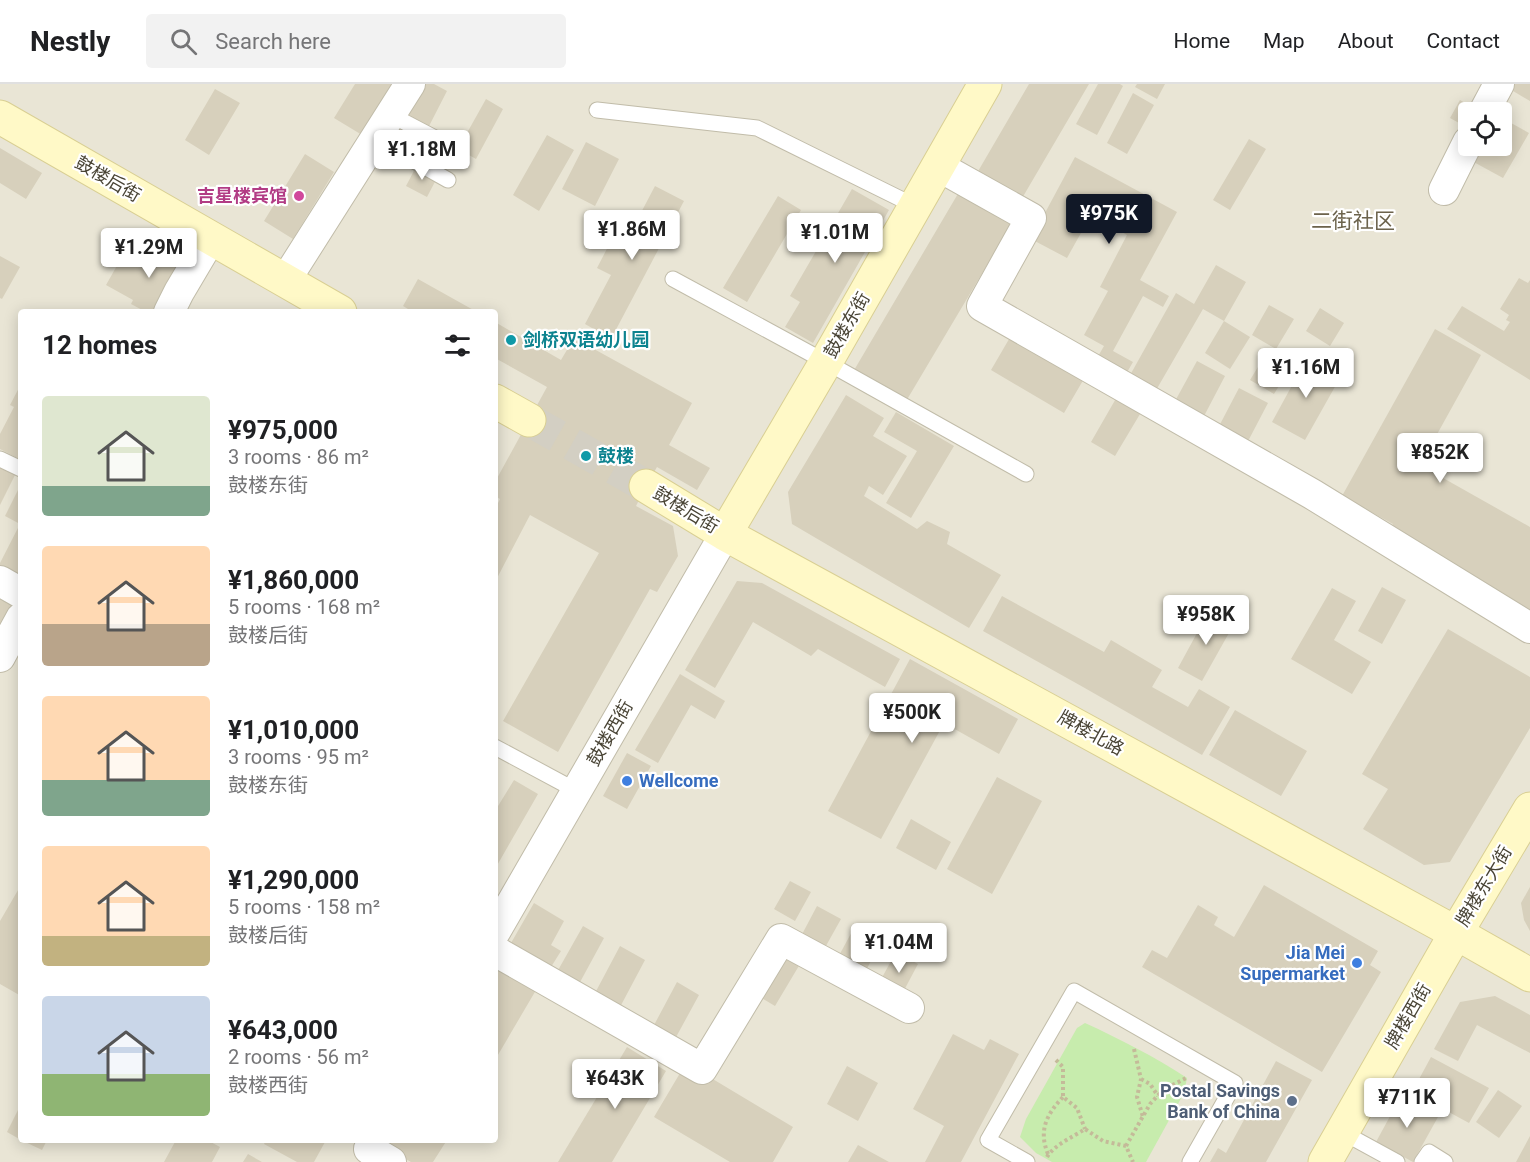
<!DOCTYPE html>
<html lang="en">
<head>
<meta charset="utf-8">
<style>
  :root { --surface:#fff; --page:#f2f2f2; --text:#202124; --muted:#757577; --line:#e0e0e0; --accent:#111827 }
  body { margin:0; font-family:Roboto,"Noto Sans SC",sans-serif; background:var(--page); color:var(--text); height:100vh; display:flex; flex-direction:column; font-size:22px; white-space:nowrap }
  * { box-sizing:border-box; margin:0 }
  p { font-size:20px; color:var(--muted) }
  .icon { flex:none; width:33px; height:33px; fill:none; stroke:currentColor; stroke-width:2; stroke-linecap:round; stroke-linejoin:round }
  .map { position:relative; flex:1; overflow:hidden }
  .side { position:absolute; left:18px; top:225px; width:480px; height:834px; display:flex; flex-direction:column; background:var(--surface); border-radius:6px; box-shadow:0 3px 15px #0003 }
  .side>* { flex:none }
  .buttons { position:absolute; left:1458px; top:18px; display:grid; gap:12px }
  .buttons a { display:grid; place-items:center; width:54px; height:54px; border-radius:6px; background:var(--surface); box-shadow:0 3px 15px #0003; font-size:30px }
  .price { position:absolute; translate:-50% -51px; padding:0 14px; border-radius:6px; background:#fff; color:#222; font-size:20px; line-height:39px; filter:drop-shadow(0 2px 3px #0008) }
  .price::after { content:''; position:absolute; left:50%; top:36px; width:18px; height:14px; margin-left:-9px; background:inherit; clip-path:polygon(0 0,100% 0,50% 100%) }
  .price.active { background:var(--accent); color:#fff }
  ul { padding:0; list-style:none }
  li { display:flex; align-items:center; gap:18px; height:150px; padding:0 24px }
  li span { display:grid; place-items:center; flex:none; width:168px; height:120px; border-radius:6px; color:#555 }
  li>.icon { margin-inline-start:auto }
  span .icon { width:72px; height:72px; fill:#fffc; stroke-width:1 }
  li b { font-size:26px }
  h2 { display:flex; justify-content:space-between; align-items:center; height:72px; padding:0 24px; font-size:26px }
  header { display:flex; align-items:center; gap:36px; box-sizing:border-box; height:84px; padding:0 30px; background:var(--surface); border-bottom:2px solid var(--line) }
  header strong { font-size:28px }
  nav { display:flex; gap:33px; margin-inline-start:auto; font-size:21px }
  .search { width:420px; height:54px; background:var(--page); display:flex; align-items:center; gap:15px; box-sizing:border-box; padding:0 21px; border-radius:6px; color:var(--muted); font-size:22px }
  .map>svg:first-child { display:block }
  .residential { fill:#e9e5d5; fill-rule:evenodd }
  .green { fill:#c7ecad }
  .building { fill:#d7d0bc }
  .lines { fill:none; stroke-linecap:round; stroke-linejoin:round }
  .secondary-tunnel { stroke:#d3cfc3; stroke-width:33; stroke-dasharray:33 16; stroke-linecap:butt }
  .lane-casing { stroke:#c1bca9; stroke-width:17 }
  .street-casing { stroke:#c1bca9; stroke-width:32 }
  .secondary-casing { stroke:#d9cf93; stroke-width:35 }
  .path { stroke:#c4ba99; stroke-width:4; stroke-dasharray:3 3; stroke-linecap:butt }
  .lane { stroke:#fff; stroke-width:15 }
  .street { stroke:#fff; stroke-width:30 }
  .secondary { stroke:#fff9c7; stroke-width:33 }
  .hotel-dot { fill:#d1479c; stroke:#fff; stroke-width:2 }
  .culture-dot { fill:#0f9aa8; stroke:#fff; stroke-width:2 }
  .shop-dot { fill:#3f7fe0; stroke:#fff; stroke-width:2 }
  .service-dot { fill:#5c6f8a; stroke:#fff; stroke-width:2 }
  .labels { text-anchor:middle; stroke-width:4.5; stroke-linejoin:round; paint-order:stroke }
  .street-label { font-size:18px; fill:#494435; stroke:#fff }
  .hotel-label { font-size:18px; font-weight:bold; fill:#b23c85; stroke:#fff; text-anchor:end }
  .culture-label { font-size:18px; font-weight:bold; fill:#0d838f; stroke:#fff; text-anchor:start }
  .shop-label { font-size:18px; font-weight:bold; fill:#366cbe; stroke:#fff; text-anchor:start }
  .service-label { font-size:18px; font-weight:bold; fill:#4e5e75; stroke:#fff; text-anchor:end }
  .quarter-label { font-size:21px; fill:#6c634c; stroke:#fff }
</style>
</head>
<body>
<header>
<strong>Nestly</strong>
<div class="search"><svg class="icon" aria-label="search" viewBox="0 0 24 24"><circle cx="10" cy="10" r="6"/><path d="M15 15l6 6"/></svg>Search here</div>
<nav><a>Home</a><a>Map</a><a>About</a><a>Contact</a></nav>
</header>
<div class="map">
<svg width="1530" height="1078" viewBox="0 0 1530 1078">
  <rect width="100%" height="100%" fill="#f5f2e7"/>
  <!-- residential -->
  <path class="residential" d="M0 0H1530V1078H0ZM1468 28H1502V62H1468ZM21 228H495V1056H21Z"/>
  <!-- green -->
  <path class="green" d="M1085 939C1120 955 1155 973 1187 994L1184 1009 1146 1078H1052L1036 1069 1020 1053 1026 1035 1077 944Z"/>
  <!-- building -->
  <path class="building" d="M355 0H400L367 54 334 34Z
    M424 0H434L447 7 427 46 406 34Z
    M1029 0H1089L1021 116 977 89Z
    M1098 0H1120L1123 2 1097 51 1076 40Z
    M1137 0H1165L1157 15 1135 3Z
    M1511 0H1530V17L1508 4Z
    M215 5 240 19 209 71 185 56Z
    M1133 9 1154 21 1127 70 1107 59Z
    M486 15 503 25 476 75 458 65Z
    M1460 16 1479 27 1478 28H1468V44L1450 34Z
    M1502 34 1529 49 1503 94 1470 76 1478 62H1502Z
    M402 39 422 50 411 71 391 60Z
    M547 51 574 66 539 127 513 111Z
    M431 55 452 66 441 87 420 76Z
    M1249 55 1266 65 1230 126 1213 116Z
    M586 58 619 75 595 122 562 105Z
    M0 64 42 89 26 115 0 99Z
    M305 70 334 88 293 155 264 137Z
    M1075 73 1177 128 1140 196 1169 212 1163 223 1143 212 1113 267 1133 278 1126 290 1097 274 1104 262 1084 251 1108 207 1100 203 1127 151 1091 131 1067 174 1031 155Z
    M417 81 438 92 427 113 406 102Z
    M655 102 684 117 611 255 585 240 611 191 597 184 613 153 625 159Z
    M852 105 889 126 813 259 785 243 800 218 790 212Z
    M959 108 1012 139 905 319 853 288Z
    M778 112 801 126 747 218 723 204Z
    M165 159 189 172 158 228H146L131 220 133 216 106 201 123 171 150 186Z
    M0 172 20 183 2 215 0 214Z
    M1216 181 1246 198 1224 237 1203 225 1155 308 1129 293 1176 209 1194 220Z
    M1519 194 1528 199 1530 196V296L1447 245 1462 222 1504 247 1510 238 1506 236 1509 231 1500 225Z
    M418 195 477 228H413L403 222Z
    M1269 221 1294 235 1276 265 1252 251Z
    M1320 224 1344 239 1330 262 1306 247Z
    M1224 237 1250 253 1230 285 1205 269Z
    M495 238 561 276 574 254 692 319 669 361 710 384 697 406 657 383 646 402 636 422 673 442 678 472 657 508 650 505 558 668 503 637 599 469 530 431 495 498V425L500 415 495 412V398L547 303 495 274Z
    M1435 245 1481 271 1420 381 1530 443V531L1387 451 1393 440 1342 412Z
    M1012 250 1085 293 1064 329 991 286Z
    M1269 265 1293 279 1274 310 1250 296Z
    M1307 274 1341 292 1305 356 1272 338Z
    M1197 277 1225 292 1203 334 1174 319Z
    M21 300V376L0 365V350L14 323 10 321Z
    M1239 304 1268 319 1246 361 1217 346Z
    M846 311 884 334 873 352 907 372 883 411 869 402 864 412 917 445 927 437 950 448 947 460 1001 491 969 544 792 440 788 408Z
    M1118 311 1143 325 1115 372 1091 358Z
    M896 328 954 362 911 434 886 419 917 367 884 348Z
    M0 378 17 387 0 421Z
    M21 400V497L0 486V479L20 440 5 432Z
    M737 497 762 499 900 575 885 603 818 565 811 572 753 538 715 604 685 586Z
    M1382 503 1406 516 1382 560 1358 547Z
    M1332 504 1356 517 1334 556 1371 578 1352 610 1291 575Z
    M0 506 17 516 0 548Z
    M1002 512 1104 568 1111 556 1162 586 1152 603 1188 623 1199 605 1230 623 1202 671 1083 603 983 547Z
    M1209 527 1234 540 1202 597 1178 584Z
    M1448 545 1530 593V644L1450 778 1424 781 1363 745 1388 705 1362 690Z
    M910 575 1018 635 999 670 944 639 881 755 828 727Z
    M680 590 725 617 715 635 691 621 658 679 635 666Z
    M1235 626 1307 667 1281 712 1209 671Z
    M627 669 651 682 627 725 603 712Z
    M997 693 1042 717 992 810 947 785Z
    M514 696 538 710 495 785V727Z
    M911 735 951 758 936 786 896 764Z
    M790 797 811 808 795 837 774 825Z
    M21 801V912L0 900V837Z
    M1264 801 1378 867 1370 881 1381 888 1322 988 1142 883 1152 866 1167 874 1198 821 1218 833 1214 841 1234 853Z
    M1530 803V847L1524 836 1521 819Z
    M534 819 564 837 551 861 561 867 551 883 511 859Z
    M817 822 841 835 822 869 799 856Z
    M583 842 604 854 579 900 557 888Z
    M854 844 881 858 863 892 836 877Z
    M620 862 645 876 619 925 594 911Z
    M781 862 803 875 775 922 753 909Z
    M896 868 918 880 901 912 879 899Z
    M495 881 539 901 495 976Z
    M677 898 699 911 675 955 653 943Z
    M1495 912 1530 931V969L1477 941 1458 977 1434 965 1460 918Z
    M953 950 984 966 990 955 1019 970 961 1078H925L944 1042 913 1025Z
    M627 963 666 987 612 1078H558Z
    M1431 973 1489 1004 1469 1039 1412 1008Z
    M1276 977 1312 996 1266 1078H1210L1218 1064 1226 1069Z
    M686 979 793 1043 773 1078H730L654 1033Z
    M847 982 878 999 858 1037 827 1020Z
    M1498 1006 1522 1022 1499 1054 1476 1038Z
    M1401 1012 1438 1033 1413 1078 1376 1058Z
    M21 1020V1056L7 1048Z
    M1530 1052V1078H1516Z
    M21 1056H47L42 1066Z
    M176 1056H207L220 1063 212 1078H164Z
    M266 1056H322L325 1058 314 1078H297L264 1060Z
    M391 1056H447L433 1078H411L386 1064Z
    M858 1061 889 1078H848Z
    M248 1070 262 1078H243Z"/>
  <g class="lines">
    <!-- secondary-tunnel -->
    <path class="secondary-tunnel" d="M529 336 646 402"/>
    <!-- lane casing -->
    <g class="lane-casing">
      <path id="lane" d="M597 26 757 44 915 122
        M391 31 456 65
        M375 55 448 96
        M673 195 826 278 1026 390
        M0 375 21 385
        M495 663 577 707
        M1342 1048 1397 1078
        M1027 1078 988 1056 1074 907 1235 999 1190 1078
        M1422 1078 1429 1068 1445 1078"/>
    </g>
    <!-- street casing -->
    <g class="street-casing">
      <path id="street" d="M1484 28 1499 0
        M938 82 1031 134 982 222 1312 410 1530 544
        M1444 106 1468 58
        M285 197 410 0
        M169 228 179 208 211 154
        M0 497 21 509
        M0 573 21 534
        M495 848 725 450
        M495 867 702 985 781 855 909 924
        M369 1065 391 1078"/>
    </g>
    <!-- secondary casing -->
    <g class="secondary-casing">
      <path id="secondary" d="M0 33 340 228
        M495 317 529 336
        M646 402 725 450 1456 849 1530 891
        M725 450 826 278 985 0
        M1325 1078 1456 849 1530 725"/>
    </g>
    <!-- path -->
    <path class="path" d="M1134 965 1141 995 1137 1013 1143 1033
      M1056 976 1063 983V1013L1077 1024 1085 1045
      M1141 995 1150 1000 1158 1012
      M1126 1062 1150 1020 1163 1006 1188 993
      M1048 1070C1038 1046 1047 1030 1063 1013
      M1047 1073C1054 1061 1073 1053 1085 1045L1103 1057 1126 1062 1133 1078"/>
    <!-- lane -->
    <use href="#lane" class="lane"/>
    <!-- street -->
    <use href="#street" class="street"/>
    <!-- secondary -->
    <use href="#secondary" class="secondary"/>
  </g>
  <!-- markers -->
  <circle class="hotel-dot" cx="299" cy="112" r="6"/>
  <g class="culture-dot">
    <circle cx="511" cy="256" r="6"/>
    <circle cx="586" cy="372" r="6"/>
  </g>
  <g class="shop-dot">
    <circle cx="627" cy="697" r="6"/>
    <circle cx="1357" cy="879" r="6"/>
  </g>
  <circle class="service-dot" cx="1292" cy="1017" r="6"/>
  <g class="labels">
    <!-- street labels -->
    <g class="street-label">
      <text transform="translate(108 95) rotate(30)" y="6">鼓楼后街</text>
      <text transform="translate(847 241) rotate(-60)" y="6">鼓楼东街</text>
      <text transform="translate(686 426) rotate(31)" y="6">鼓楼后街</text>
      <text transform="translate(610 649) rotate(-60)" y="6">鼓楼西街</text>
      <text transform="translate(1091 649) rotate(29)" y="6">牌楼北路</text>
      <text transform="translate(1484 802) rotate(-59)" y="6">牌楼东大街</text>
      <text transform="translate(1408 932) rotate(-60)" y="6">牌楼西街</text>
    </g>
    <!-- hotel labels -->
    <g class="hotel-label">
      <text x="287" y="118">吉星楼宾馆</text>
    </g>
    <!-- culture labels -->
    <g class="culture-label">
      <text x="523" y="262">剑桥双语幼儿园</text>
      <text x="598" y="378">鼓楼</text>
    </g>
    <!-- shop labels -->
    <g class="shop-label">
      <text x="639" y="703">Wellcome</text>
      <text x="1345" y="875" text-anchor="end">Jia Mei<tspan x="1345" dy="21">Supermarket</tspan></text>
    </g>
    <!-- service labels -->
    <g class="service-label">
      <text x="1280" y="1013">Postal Savings<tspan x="1280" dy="21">Bank of China</tspan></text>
    </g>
    <!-- quarter labels -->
    <g class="quarter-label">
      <text x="1353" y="144">二街社区</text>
    </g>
  </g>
</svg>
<div class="buttons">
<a><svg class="icon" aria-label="locate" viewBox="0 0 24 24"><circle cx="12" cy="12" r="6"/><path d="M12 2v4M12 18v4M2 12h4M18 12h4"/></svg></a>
</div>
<b class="price" style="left:422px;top:97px">¥1.18M</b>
<b class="price active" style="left:1109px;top:161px">¥975K</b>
<b class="price" style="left:632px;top:177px">¥1.86M</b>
<b class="price" style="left:835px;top:180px">¥1.01M</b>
<b class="price" style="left:149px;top:195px">¥1.29M</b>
<b class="price" style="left:1306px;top:315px">¥1.16M</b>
<b class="price" style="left:1440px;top:400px">¥852K</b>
<b class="price" style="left:1206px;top:562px">¥958K</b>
<b class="price" style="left:912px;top:660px">¥500K</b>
<b class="price" style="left:899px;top:890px">¥1.04M</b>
<b class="price" style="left:615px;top:1026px">¥643K</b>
<b class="price" style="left:1407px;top:1045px">¥711K</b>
<section class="side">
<h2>12 homes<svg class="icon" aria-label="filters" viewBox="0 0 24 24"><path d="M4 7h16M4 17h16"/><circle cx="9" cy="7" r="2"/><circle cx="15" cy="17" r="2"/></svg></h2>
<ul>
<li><span style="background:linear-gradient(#dfe7d0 75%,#7fa58c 0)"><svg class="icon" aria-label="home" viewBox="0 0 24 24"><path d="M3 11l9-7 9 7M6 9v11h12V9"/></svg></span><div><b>¥975,000</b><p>3 rooms · 86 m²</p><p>鼓楼东街</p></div></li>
<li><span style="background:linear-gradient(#ffd9b3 65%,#b9a48a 0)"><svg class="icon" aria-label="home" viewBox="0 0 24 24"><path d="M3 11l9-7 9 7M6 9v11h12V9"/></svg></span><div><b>¥1,860,000</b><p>5 rooms · 168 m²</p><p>鼓楼后街</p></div></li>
<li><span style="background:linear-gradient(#ffd9b3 70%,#7fa58c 0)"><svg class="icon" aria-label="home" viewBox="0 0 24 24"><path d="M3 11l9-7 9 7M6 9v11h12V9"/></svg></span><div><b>¥1,010,000</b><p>3 rooms · 95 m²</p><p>鼓楼东街</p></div></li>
<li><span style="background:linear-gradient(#ffd9b3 75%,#c2b280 0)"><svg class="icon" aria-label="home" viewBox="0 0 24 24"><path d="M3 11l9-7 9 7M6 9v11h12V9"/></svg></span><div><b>¥1,290,000</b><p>5 rooms · 158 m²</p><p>鼓楼后街</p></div></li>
<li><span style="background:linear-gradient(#c9d6e8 65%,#8fb573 0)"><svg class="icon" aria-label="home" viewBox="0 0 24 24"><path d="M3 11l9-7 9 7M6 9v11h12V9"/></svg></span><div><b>¥643,000</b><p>2 rooms · 56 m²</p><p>鼓楼西街</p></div></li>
</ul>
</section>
</div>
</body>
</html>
